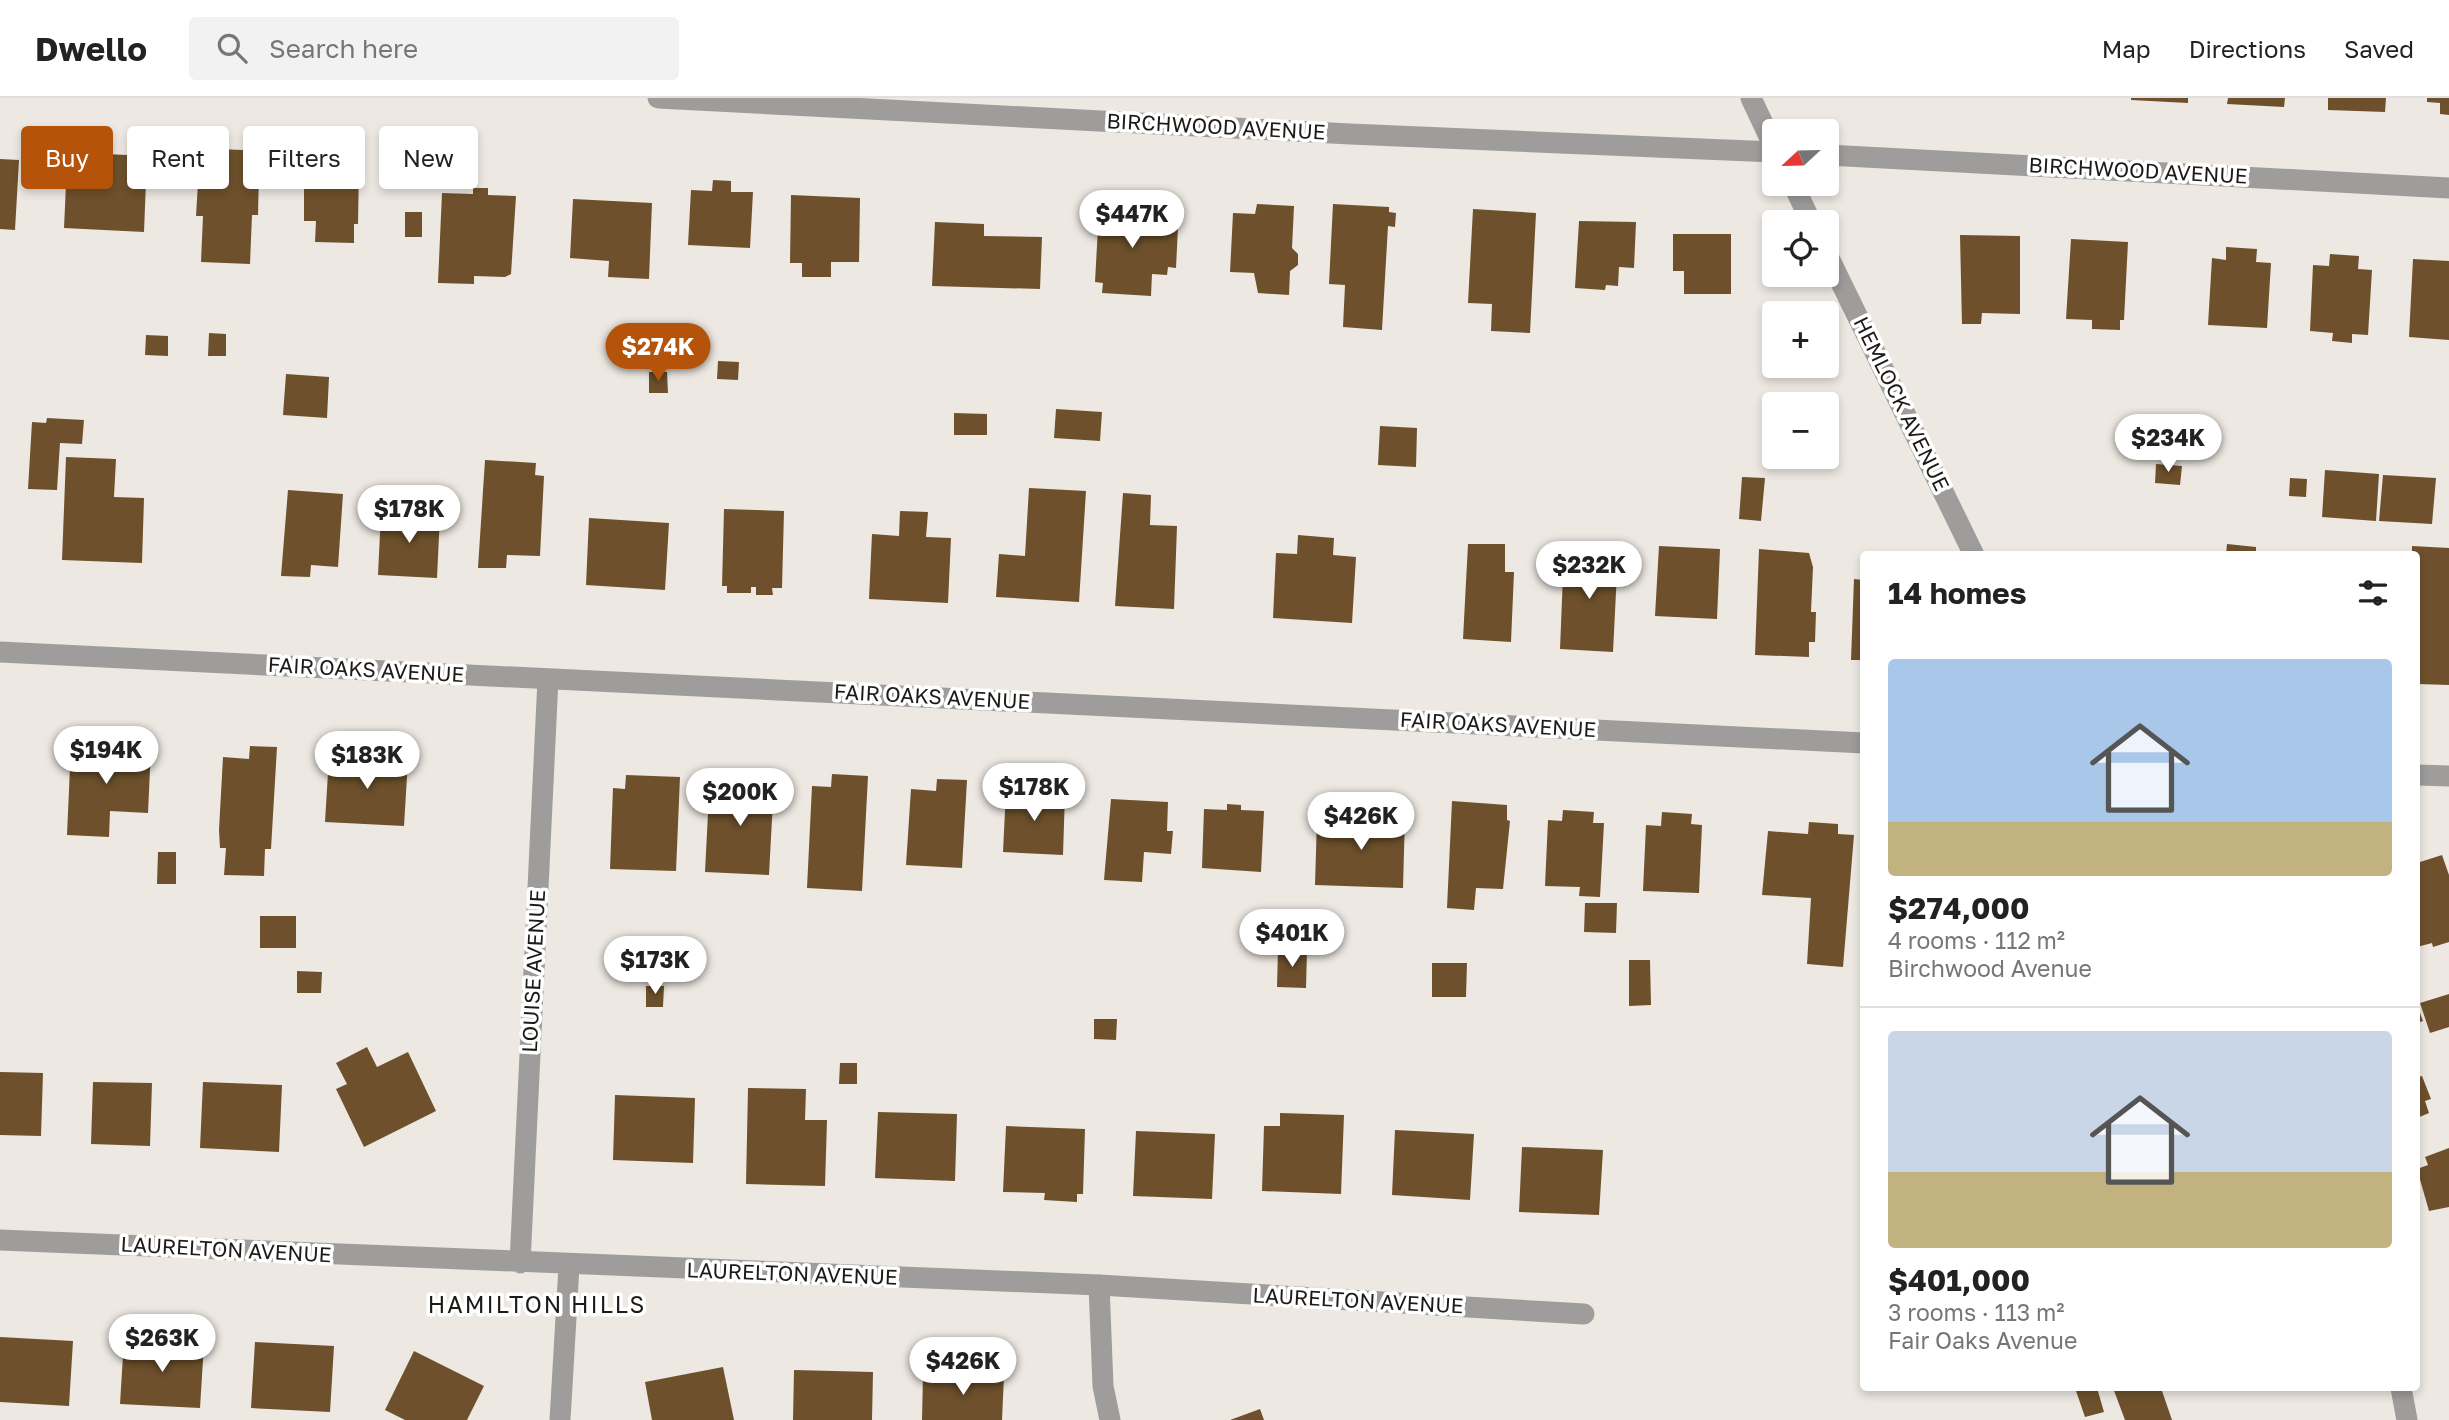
<!DOCTYPE html>
<html lang="en">
<head>
<meta charset="utf-8">
<style>
  :root { --surface:#fff; --page:#f2f2f2; --text:#222; --muted:#767676; --line:#e0e0e0; --accent:#b45309 }
  body { margin:0; font-family:"Golos Text",sans-serif; background:var(--page); color:var(--text); height:100vh; display:flex; flex-direction:column; font-size:26px; white-space:nowrap }
  * { box-sizing:border-box; margin:0 }
  p { font-size:23px; color:var(--muted) }
  .icon { flex:none; width:38px; height:38px; fill:none; stroke:currentColor; stroke-width:2; stroke-linecap:round; stroke-linejoin:round }
  .map { position:relative; flex:1; overflow:hidden }
  .details { position:absolute; left:1860px; top:453px; width:560px; height:840px; display:flex; flex-direction:column; background:var(--surface); border-radius:7px; box-shadow:0 4px 10px #0003 }
  .details>* { flex:none }
  .guide { position:absolute; left:21px; top:28px; width:665px; height:63px; display:flex; gap:14px }
  .needle { width:46px; rotate:248deg }
  .fabs { position:absolute; left:1762px; top:21px; display:grid; gap:14px }
  .fabs a { display:grid; place-items:center; width:77px; height:77px; border-radius:7px; background:var(--surface); box-shadow:0 4px 10px #0003; font-size:35px }
  .price { position:absolute; translate:-50% -60px; padding:0 16px; border-radius:24px; background:#fff; color:#222; font-size:23px; line-height:46px; filter:drop-shadow(0 2px 4px #0008) }
  .price::after { content:''; position:absolute; left:50%; top:42px; width:21px; height:16px; margin-left:-10px; background:inherit; clip-path:polygon(0 0,100% 0,50% 100%) }
  .price.current { background:var(--accent); color:#fff }
  ul { padding:0; list-style:none }
  li { display:grid; align-content:center; gap:14px; height:371px; padding:0 28px }
  li+li { border-top:2px solid var(--line) }
  li span { display:grid; place-items:center; height:217px; border-radius:7px; color:#555 }
  li>.icon { margin-inline-start:auto }
  span .icon { width:126px; height:126px; fill:#fffc; stroke-width:1 }
  li b { font-size:30px }
  h2 { display:flex; justify-content:space-between; align-items:center; height:84px; padding:0 28px; font-size:30px }
  .pill { padding:0 24px; border-radius:7px; background:var(--surface); box-shadow:0 4px 10px #0003; font-size:24px; line-height:63px }
  .pill.current { background:var(--accent); color:#fff }
  header { display:flex; align-items:center; gap:42px; box-sizing:border-box; height:98px; padding:0 35px; background:var(--surface); border-bottom:2px solid var(--line) }
  header strong { font-size:33px }
  nav { display:flex; gap:38px; margin-inline-start:auto; font-size:24px }
  .search { width:490px; height:63px; background:var(--page); display:flex; align-items:center; gap:18px; box-sizing:border-box; padding:0 24px; border-radius:7px; color:var(--muted); font-size:26px }
  .map>svg:first-child { display:block }
  .building { fill:#6e512c }
  .lines { fill:none; stroke-linecap:round; stroke-linejoin:round }
  .lane { stroke:#9f9d9b; stroke-width:21 }
  .street { stroke:#9f9d9b; stroke-width:21 }
  .labels { text-anchor:middle; stroke-width:7; stroke-linejoin:round; paint-order:stroke }
  .street-label { font-size:21px; fill:#1d1b19; stroke:#fff }
  .neighbourhood-label { font-size:23px; letter-spacing:2px; fill:#1d1b19; stroke:#fff }
</style>
</head>
<body>
<header>
<strong>Dwello</strong>
<div class="search"><svg class="icon" aria-label="search" viewBox="0 0 24 24"><circle cx="10" cy="10" r="6"/><path d="M15 15l6 6"/></svg>Search here</div>
<nav><a>Map</a><a>Directions</a><a>Saved</a></nav>
</header>
<div class="map">
<svg width="2449" height="1322" viewBox="0 0 2449 1322">
  <rect width="100%" height="100%" fill="#ede8e2"/>
  <!-- building -->
  <path class="building" d="M2131 0H2188V5L2131 2Z
    M2228 0H2285L2284 9 2227 6Z
    M2328 0H2386L2385 14 2328 12Z
    M2427 0H2449V17L2440 16V5L2427 4Z
    M216 51 271 53 269 75 259 74 258 117H252L250 166 201 164 203 118H196L199 68H215Z
    M106 56 147 58 144 134 64 130 67 64 106 66Z
    M0 61 19 62 15 132 0 131Z
    M304 67 359 69 358 126H354V145L315 144 316 123H304Z
    M713 82 731 83V94H753L750 150 688 147 691 92 712 93Z
    M473 90H488V97L516 98 511 176 505 179 474 178V186L438 185 442 95 473 96Z
    M791 97 860 100 859 164H831V179H802V165H790Z
    M573 101 652 105 649 181 608 179 609 163 570 160Z
    M1117 102 1138 103V114L1154 115V128L1178 129 1176 170 1168 169 1167 177 1152 176 1151 198 1102 195 1103 185 1095 184 1099 111 1115 112Z
    M1257 106 1294 108 1292 150 1298 156V167L1290 173 1289 197 1258 195 1254 175 1230 174 1233 115 1255 116Z
    M1333 106 1389 109V114L1396 115 1395 129 1388 128 1382 232 1343 229 1345 187 1329 186Z
    M1473 111 1536 115 1530 235 1491 233 1492 206 1468 205Z
    M405 114H422V139H405Z
    M1579 123 1636 124 1634 170 1619 169 1618 188 1606 187 1605 192 1575 190Z
    M935 124 984 126V138L1042 139 1040 191 932 188Z
    M1673 136H1731V196H1684V173H1673Z
    M1960 137 2020 138V216L1982 215 1981 226H1962Z
    M2071 141 2128 144 2124 222H2120V232L2092 231V222L2066 221Z
    M2226 149 2257 151 2256 164 2271 165 2267 230 2208 227 2212 160 2226 162Z
    M2330 156 2359 158 2358 171 2372 172 2368 237 2352 236V245L2332 243 2333 235 2310 233 2313 167 2329 168Z
    M2413 161 2449 163V242L2409 239Z
    M209 235 226 236V258H208Z
    M146 237 168 238V258L145 257Z
    M718 263 739 264 738 282 717 281Z
    M649 274H667L668 295H649Z
    M286 276 329 279 327 320 283 317Z
    M1056 311 1102 314 1100 343 1054 340Z
    M954 315 987 316V337H954Z
    M2163 319 2181 320 2180 345H2162Z
    M47 320 84 322 82 346 60 345 57 392 28 391 32 324 46 325Z
    M1380 328 1417 330 1416 369 1378 367Z
    M66 359 116 361 114 399 144 400 142 465 62 462Z
    M485 362 536 365 535 377 544 378 540 458 507 457 506 470H478Z
    M2156 366 2182 368 2180 387 2155 385Z
    M2325 372 2379 376 2376 423 2322 419Z
    M2383 377 2436 380 2432 426 2379 423Z
    M1742 379 1765 380 1761 423 1739 421Z
    M2290 380 2307 381 2306 399 2289 398Z
    M1029 390 1086 393 1079 504 996 499 999 456 1025 458Z
    M288 392 343 396 338 469 311 467 310 479 281 478Z
    M1123 395 1151 397 1150 427 1177 428 1174 511 1115 508Z
    M724 411 784 413 782 490H772L773 497H756V489H751V495H727V488H722Z
    M900 413 928 414 926 439 951 440 948 505 869 501 872 436 899 438Z
    M381 414 440 417 437 480 378 477Z
    M589 420 669 425 665 492 586 487Z
    M1298 437 1334 440 1333 457 1356 459 1352 525 1273 520 1276 455 1297 456Z
    M1468 446H1505V474H1514L1511 544 1463 541Z
    M2227 446 2256 449V457H2226Z
    M1659 448 1720 451 1717 521 1655 518Z
    M2412 448 2449 450V587L2417 586V457H2412Z
    M1759 451 1809 455 1813 469 1811 514H1816L1815 544H1809V559L1755 557Z
    M1564 452 1618 454 1613 554 1560 551Z
    M1854 481 1864 482V562H1851Z
    M71 647 151 650 148 715 110 713 109 739 67 737Z
    M250 648 277 649 271 751H265L264 778 224 777 226 750H220L219 732 223 659 249 661Z
    M329 658 408 662 404 728 325 724Z
    M832 676 868 678 862 793 807 790 812 688 831 689Z
    M626 677 680 679 676 773 610 771 613 690 625 691Z
    M723 681 774 684 769 777 705 774 709 696 721 697Z
    M937 681 967 682 962 770 906 767 911 691 936 693Z
    M1006 692 1065 695 1063 757 1003 754Z
    M1111 701 1168 704 1167 733H1173L1171 756 1144 754 1142 784 1104 782Z
    M1452 703 1507 707V722L1510 723 1503 791 1476 790 1474 812 1447 810Z
    M1227 706 1241 707V712L1264 713 1261 774 1202 770 1204 711 1227 712Z
    M1563 712 1594 714 1593 725H1604L1600 799 1579 798 1580 789 1545 788 1548 722 1562 723Z
    M1662 714 1692 716 1691 726 1702 727 1699 795 1643 793 1646 727 1661 728Z
    M1361 715 1405 717 1403 790 1315 787 1317 721 1360 723Z
    M1809 724 1838 726V736L1854 737 1843 869 1807 866 1811 800 1762 797 1768 733 1808 736Z
    M158 754H176V786H157Z
    M2442 757 2449 777V844L2433 849 2432 845 2417 849V765Z
    M1585 805H1617L1616 835 1584 834Z
    M260 818H296V850H260Z
    M1278 851 1307 852 1306 890 1277 889Z
    M1629 862H1650L1651 907 1629 908Z
    M1432 865H1467L1466 899H1432Z
    M297 873 322 874 321 895H297Z
    M646 888H664L663 909H646Z
    M2449 896V929L2430 935 2420 905Z
    M2417 907 2423 923 2417 925Z
    M1094 921H1117L1116 942 1094 941Z
    M367 949 377 969 408 954 436 1013 364 1049 336 991 347 986 336 965Z
    M840 965H857V986H839Z
    M0 974 43 975 41 1038 0 1037Z
    M2422 978 2431 1001 2425 1003 2429 1015 2417 1020V979Z
    M93 984 152 985 150 1048 91 1046Z
    M203 984 282 987 279 1054 200 1050Z
    M748 990 806 991 805 1022H827L825 1088 746 1086Z
    M615 997 695 1000 693 1065 613 1062Z
    M878 1014 957 1016 955 1083 875 1080Z
    M1280 1015 1344 1017 1341 1096 1262 1093 1264 1028H1280Z
    M1006 1028 1085 1031 1083 1096H1077V1104L1044 1102 1045 1095 1003 1094Z
    M1395 1032 1474 1036 1470 1102 1392 1097Z
    M1136 1033 1215 1036 1212 1101 1133 1098Z
    M1522 1049 1603 1052 1599 1117 1519 1114Z
    M2449 1050V1109L2429 1113 2417 1071 2428 1067 2425 1059Z
    M0 1239 73 1243 69 1308 0 1304Z
    M124 1241 204 1246 200 1310 120 1306Z
    M255 1244 334 1248 330 1314 251 1310Z
    M414 1253 484 1288 467 1322H405L385 1312Z
    M723 1269 734 1322H652L645 1284Z
    M794 1272 873 1274 872 1322H793Z
    M923 1276 1004 1277 1002 1322H922Z
    M2075 1290H2097L2104 1314 2085 1319Z
    M2113 1290H2161L2172 1322H2125Z
    M1260 1311 1264 1322H1230Z"/>
  <g class="lines">
    <!-- lane -->
    <path class="lane" d="M1099 1187 1103 1288 1110 1322"/>
    <!-- street -->
    <path class="street" d="M658 0 1350 36 1774 54
      M1751 0 1774 49
      M1827 57 2449 90
      M1793 86 1811 124
      M1827 156 1974 457
      M0 554 1864 645
      M2417 677 2449 678
      M0 1142 1099 1187 1584 1216
      M520 1165 548 581
      M2401 1290 2407 1322
      M560 1322 569 1168"/>
  </g>
  <g class="labels">
    <!-- street labels -->
    <g class="street-label">
      <text transform="translate(1216 29) rotate(3)" y="7">BIRCHWOOD AVENUE</text>
      <text transform="translate(2138 73) rotate(3)" y="7">BIRCHWOOD AVENUE</text>
      <text transform="translate(1901 306) rotate(64)" y="7">HEMLOCK AVENUE</text>
      <text transform="translate(366 572) rotate(3)" y="7">FAIR OAKS AVENUE</text>
      <text transform="translate(932 599) rotate(3)" y="7">FAIR OAKS AVENUE</text>
      <text transform="translate(1498 627) rotate(3)" y="7">FAIR OAKS AVENUE</text>
      <text transform="translate(534 873) rotate(-87)" y="7">LOUISE AVENUE</text>
      <text transform="translate(226 1152) rotate(3)" y="7">LAURELTON AVENUE</text>
      <text transform="translate(792 1176) rotate(2)" y="7">LAURELTON AVENUE</text>
      <text transform="translate(1358 1203) rotate(3)" y="7">LAURELTON AVENUE</text>
    </g>
    <!-- neighbourhood labels -->
    <g class="neighbourhood-label">
      <text x="537" y="1215">HAMILTON HILLS</text>
    </g>
  </g>
</svg>
<div class="fabs">
<a><svg class="needle" viewBox="-14 -14 28 28"><path d="M0-13l5 13h-10z" fill="#e53935"/><path d="M0 13l5-13h-10z" fill="#767676"/></svg></a>
<a><svg class="icon" aria-label="locate" viewBox="0 0 24 24"><circle cx="12" cy="12" r="6"/><path d="M12 2v4M12 18v4M2 12h4M18 12h4"/></svg></a>
<a>+</a>
<a>−</a>
</div>
<b class="price" style="left:1132px;top:152px">$447K</b>
<b class="price current" style="left:658px;top:285px">$274K</b>
<b class="price" style="left:2168px;top:376px">$234K</b>
<b class="price" style="left:409px;top:447px">$178K</b>
<b class="price" style="left:1589px;top:503px">$232K</b>
<b class="price" style="left:106px;top:688px">$194K</b>
<b class="price" style="left:367px;top:693px">$183K</b>
<b class="price" style="left:1034px;top:725px">$178K</b>
<b class="price" style="left:740px;top:730px">$200K</b>
<b class="price" style="left:1361px;top:754px">$426K</b>
<b class="price" style="left:1292px;top:871px">$401K</b>
<b class="price" style="left:655px;top:898px">$173K</b>
<b class="price" style="left:162px;top:1276px">$263K</b>
<b class="price" style="left:963px;top:1299px">$426K</b>
<div class="guide">
<a class="pill current">Buy</a>
<a class="pill">Rent</a>
<a class="pill">Filters</a>
<a class="pill">New</a>
</div>
<section class="details">
<h2>14 homes<svg class="icon" aria-label="filters" viewBox="0 0 24 24"><path d="M4 7h16M4 17h16"/><circle cx="9" cy="7" r="2"/><circle cx="15" cy="17" r="2"/></svg></h2>
<ul>
<li><span style="background:linear-gradient(#a9c7e8 75%,#c2b280 0)"><svg class="icon" aria-label="home" viewBox="0 0 24 24"><path d="M3 11l9-7 9 7M6 9v11h12V9"/></svg></span><div><b>$274,000</b><p>4 rooms · 112 m²</p><p>Birchwood Avenue</p></div></li>
<li><span style="background:linear-gradient(#c9d6e8 65%,#c2b280 0)"><svg class="icon" aria-label="home" viewBox="0 0 24 24"><path d="M3 11l9-7 9 7M6 9v11h12V9"/></svg></span><div><b>$401,000</b><p>3 rooms · 113 m²</p><p>Fair Oaks Avenue</p></div></li>
</ul>
</section>
</div>
</body>
</html>
